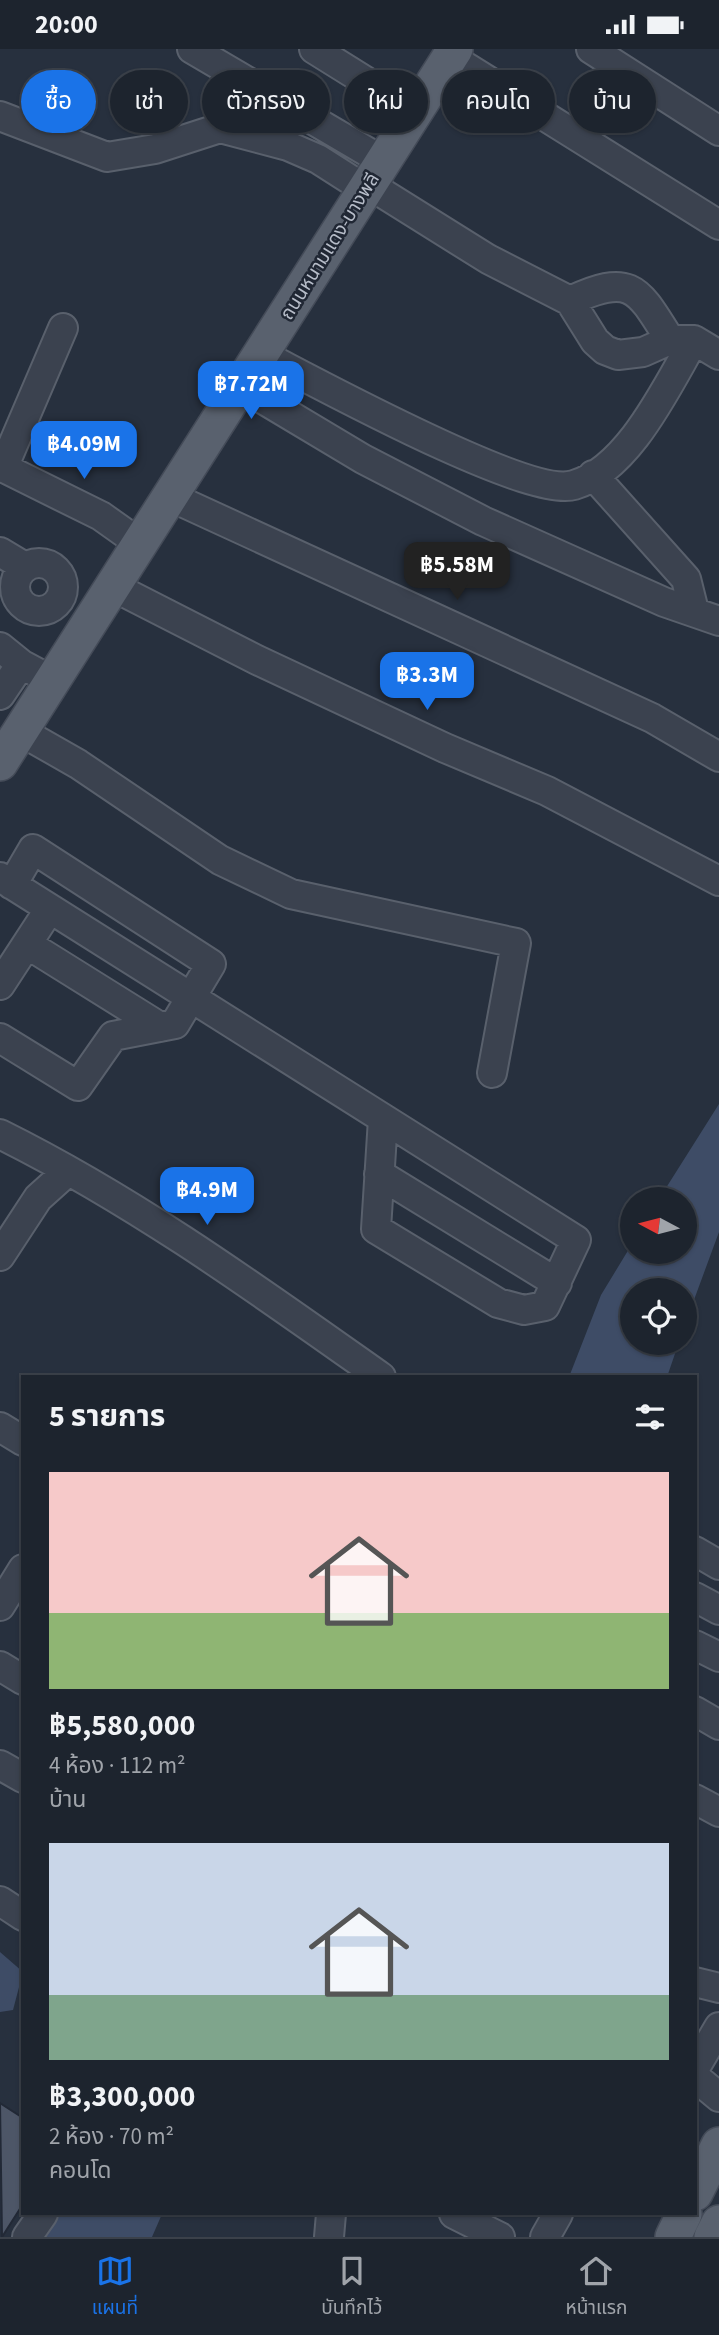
<!DOCTYPE html>
<html lang="th">
<head>
<meta charset="utf-8">
<style>
  :root { --surface:#1d242e; --page:#252c36; --text:#f1f3f6; --muted:#a0a4aa; --line:#3b414a; --accent:#1a73e8 }
  body { margin:0; font-family:"Source Sans 3","Noto Sans Thai",sans-serif; background:var(--page); color:var(--text); height:100vh; display:flex; flex-direction:column; font-size:26px; white-space:nowrap }
  * { box-sizing:border-box; margin:0 }
  p { font-size:23px; color:var(--muted) }
  .icon { flex:none; width:38px; height:38px; fill:none; stroke:currentColor; stroke-width:2; stroke-linecap:round; stroke-linejoin:round }
  .map { position:relative; flex:1; overflow:hidden }
  .sheet { position:absolute; left:21px; top:1326px; width:676px; height:840px; display:flex; flex-direction:column; background:var(--surface); border-radius:0px; box-shadow:0 2px 5px #0004,0 0 0 2px var(--line) }
  .sheet>* { flex:none }
  .top-card { position:absolute; left:21px; top:21px; width:677px; height:63px; display:flex; gap:14px }
  .needle { width:46px; rotate:277deg }
  .controls { position:absolute; left:620px; top:1138px; display:grid; gap:14px }
  .controls a { display:grid; place-items:center; width:77px; height:77px; border-radius:50%; background:var(--surface); box-shadow:0 2px 5px #0004,0 0 0 2px var(--line); font-size:35px }
  .price { position:absolute; translate:-50% -60px; padding:0 16px; border-radius:14px; background:var(--accent); color:#fff; font-size:23px; line-height:46px; filter:drop-shadow(0 2px 4px #0008) }
  .price::after { content:''; position:absolute; left:50%; top:42px; width:21px; height:16px; margin-left:-10px; background:inherit; clip-path:polygon(0 0,100% 0,50% 100%) }
  .price.active { background:#222; color:#fff }
  ul { padding:0; list-style:none }
  li { display:grid; align-content:center; gap:14px; height:371px; padding:0 28px }
  li span { display:grid; place-items:center; height:217px; border-radius:0px; color:#555 }
  li>.icon { margin-inline-start:auto }
  span .icon { width:126px; height:126px; fill:#fffc; stroke-width:1 }
  li b { font-size:30px }
  h2 { display:flex; justify-content:space-between; align-items:center; height:84px; padding:0 28px; font-size:30px }
  .pill { padding:0 24px; border-radius:32px; background:var(--surface); box-shadow:0 2px 5px #0004,0 0 0 2px var(--line); font-size:24px; line-height:63px }
  .pill.active { background:var(--accent); color:#fff }
  .status { display:flex; justify-content:space-between; align-items:center; height:49px; padding:0 35px; background:var(--surface); direction:ltr }
  .status svg { height:19px; fill:currentColor }
  .menu { display:flex; justify-content:space-around; align-items:center; height:98px; border-top:2px solid var(--line); background:var(--surface); font-size:19px; color:var(--muted) }
  .menu a { display:grid; justify-items:center; gap:4px }
  .menu .active { color:var(--accent) }
  .map>svg:first-child { display:block }
  .water { fill:#3e4c66 }
  .building { fill:#4d5667; stroke:#222936; stroke-width:2 }
  .lines { fill:none; stroke-linecap:round; stroke-linejoin:round }
  .minor-casing { stroke:#59606c; stroke-width:32 }
  .major-casing { stroke:#444b58; stroke-width:38 }
  .minor { stroke:#3b424f; stroke-width:28 }
  .major { stroke:#59616e; stroke-width:35 }
  .labels { text-anchor:middle; stroke-width:5; stroke-linejoin:round; paint-order:stroke }
  .street-label { font-size:19px; fill:#b7bdc9; stroke:#202734 }
</style>
</head>
<body>
<div class="status"><b>20:00</b><svg viewBox="0 0 49 12"><path d="M0 12V9h3v3zM5 12V6h3v6zM10 12V3h3v9zM15 12V0h3v12zM26 1h20v11H26zM47 4h2v5h-2z"/></svg></div>
<div class="map">
<svg width="719" height="2188" viewBox="0 0 719 2188">
  <rect width="100%" height="100%" fill="#27303e"/>
  <!-- water -->
  <path class="water" d="M719 1055V1183L684 1278V1241H632V1293H679L667 1328H569L601 1246 632 1195V1202H684V1150H659Z
    M0 1903 23 1923 13 1961 0 1963Z
    M57 2165H162L152 2188H42Z"/>
  <!-- building -->
  <path class="building" d="M0 2054 23 2069V2155L2 2188Z"/>
  <g class="lines">
    <!-- minor casing -->
    <g class="minor-casing">
      <path id="minor" d="M192 0 383 112
        M314 0 415 63
        M591 0 719 82
        M450 8 719 176
        M0 67 107 108 155 100 220 79 288 97 318 110 365 140
        M368 135 488 210 570 252 595 292 605 301 618 306 643 303 670 291H694L719 306
        M570 252C632 223 638 240 670 291
        M261 305C312 331 528 450 574 436 629 420 667 337 694 291
        M241 337 363 410 483 472 664 553 719 572
        M0 417 101 467 139 494
        M3 419 63 279
        M593 426 686 530 694 562
        M169 447 652 669 719 708
        M0 503 25 518
        M15 538a24 24 0 1 1 48 0a24 24 0 1 1-48 0Z
        M112 537 257 611 445 699 547 742 719 832
        M0 598 21 615 51 631
        M0 646 21 615
        M20 682 78 715 220 811 291 845 516 894 492 1024
        M0 828 576 1191 545 1257 524 1261 498 1254 376 1180 383 1070
        M27 895 160 978
        M0 936 49 861
        M0 989 78 1037 113 987 175 975 211 915 33 800 12 836
        M0 1085C135 1152 258 1241 381 1328
        M379 1125 557 1234
        M0 1207 38 1149 68 1122
        M0 1378 23 1392
        M695 1502 719 1516
        M695 1548 719 1561
        M0 1557 23 1520
        M695 1596 719 1608
        M0 1617 23 1631
        M695 1662 719 1676
        M0 1716 23 1729
        M695 1750 719 1763
        M0 1852 23 1867
        M695 1933 719 1939
        M695 2019 719 1978
        M695 2028 719 2048
        M454 2165 500 2188
        M27 2188 43 2165
        M329 2188 331 2165
        M545 2188 558 2165"/>
    </g>
    <!-- major casing -->
    <g class="major-casing">
      <path id="major" d="M0 714 455 0
        M695 2144 719 2096
        M673 2188 684 2165
        M712 2188 719 2174"/>
    </g>
    <!-- minor -->
    <use href="#minor" class="minor"/>
    <!-- major -->
    <use href="#major" class="major"/>
  </g>
  <g class="labels">
    <!-- street labels -->
    <g class="street-label">
      <text transform="translate(329 197) rotate(-58)" y="7">ถนนหนามแดง-บางพลี</text>
    </g>
  </g>
</svg>
<div class="controls">
<a><svg class="needle" viewBox="-14 -14 28 28"><path d="M0-13l5 13h-10z" fill="#e53935"/><path d="M0 13l5-13h-10z" fill="#a0a4aa"/></svg></a>
<a><svg class="icon" aria-label="locate" viewBox="0 0 24 24"><circle cx="12" cy="12" r="6"/><path d="M12 2v4M12 18v4M2 12h4M18 12h4"/></svg></a>
</div>
<b class="price" style="left:251px;top:372px">฿7.72M</b>
<b class="price" style="left:84px;top:432px">฿4.09M</b>
<b class="price active" style="left:457px;top:553px">฿5.58M</b>
<b class="price" style="left:427px;top:663px">฿3.3M</b>
<b class="price" style="left:207px;top:1178px">฿4.9M</b>
<div class="top-card">
<a class="pill active">ซื้อ</a>
<a class="pill">เช่า</a>
<a class="pill">ตัวกรอง</a>
<a class="pill">ใหม่</a>
<a class="pill">คอนโด</a>
<a class="pill">บ้าน</a>
</div>
<section class="sheet">
<h2>5 รายการ<svg class="icon" aria-label="filters" viewBox="0 0 24 24"><path d="M4 7h16M4 17h16"/><circle cx="9" cy="7" r="2"/><circle cx="15" cy="17" r="2"/></svg></h2>
<ul>
<li><span style="background:linear-gradient(#f6c9c9 65%,#8fb573 0)"><svg class="icon" aria-label="home" viewBox="0 0 24 24"><path d="M3 11l9-7 9 7M6 9v11h12V9"/></svg></span><div><b>฿5,580,000</b><p>4 ห้อง · 112 m²</p><p>บ้าน</p></div></li>
<li><span style="background:linear-gradient(#c9d6e8 70%,#7fa58c 0)"><svg class="icon" aria-label="home" viewBox="0 0 24 24"><path d="M3 11l9-7 9 7M6 9v11h12V9"/></svg></span><div><b>฿3,300,000</b><p>2 ห้อง · 70 m²</p><p>คอนโด</p></div></li>
</ul>
</section>
</div>
<nav class="menu">
<a class="active"><svg class="icon" aria-label="map" viewBox="0 0 24 24"><path d="M3 6l6-2 6 2 6-2v14l-6 2-6-2-6 2zM9 4v14M15 6v14"/></svg>แผนที่</a>
<a><svg class="icon" aria-label="saved" viewBox="0 0 24 24"><path d="M7 4h10v16l-5-4-5 4z"/></svg>บันทึกไว้</a>
<a><svg class="icon" aria-label="home" viewBox="0 0 24 24"><path d="M3 11l9-7 9 7M6 9v11h12V9"/></svg>หน้าแรก</a>
</nav>
</body>
</html>
